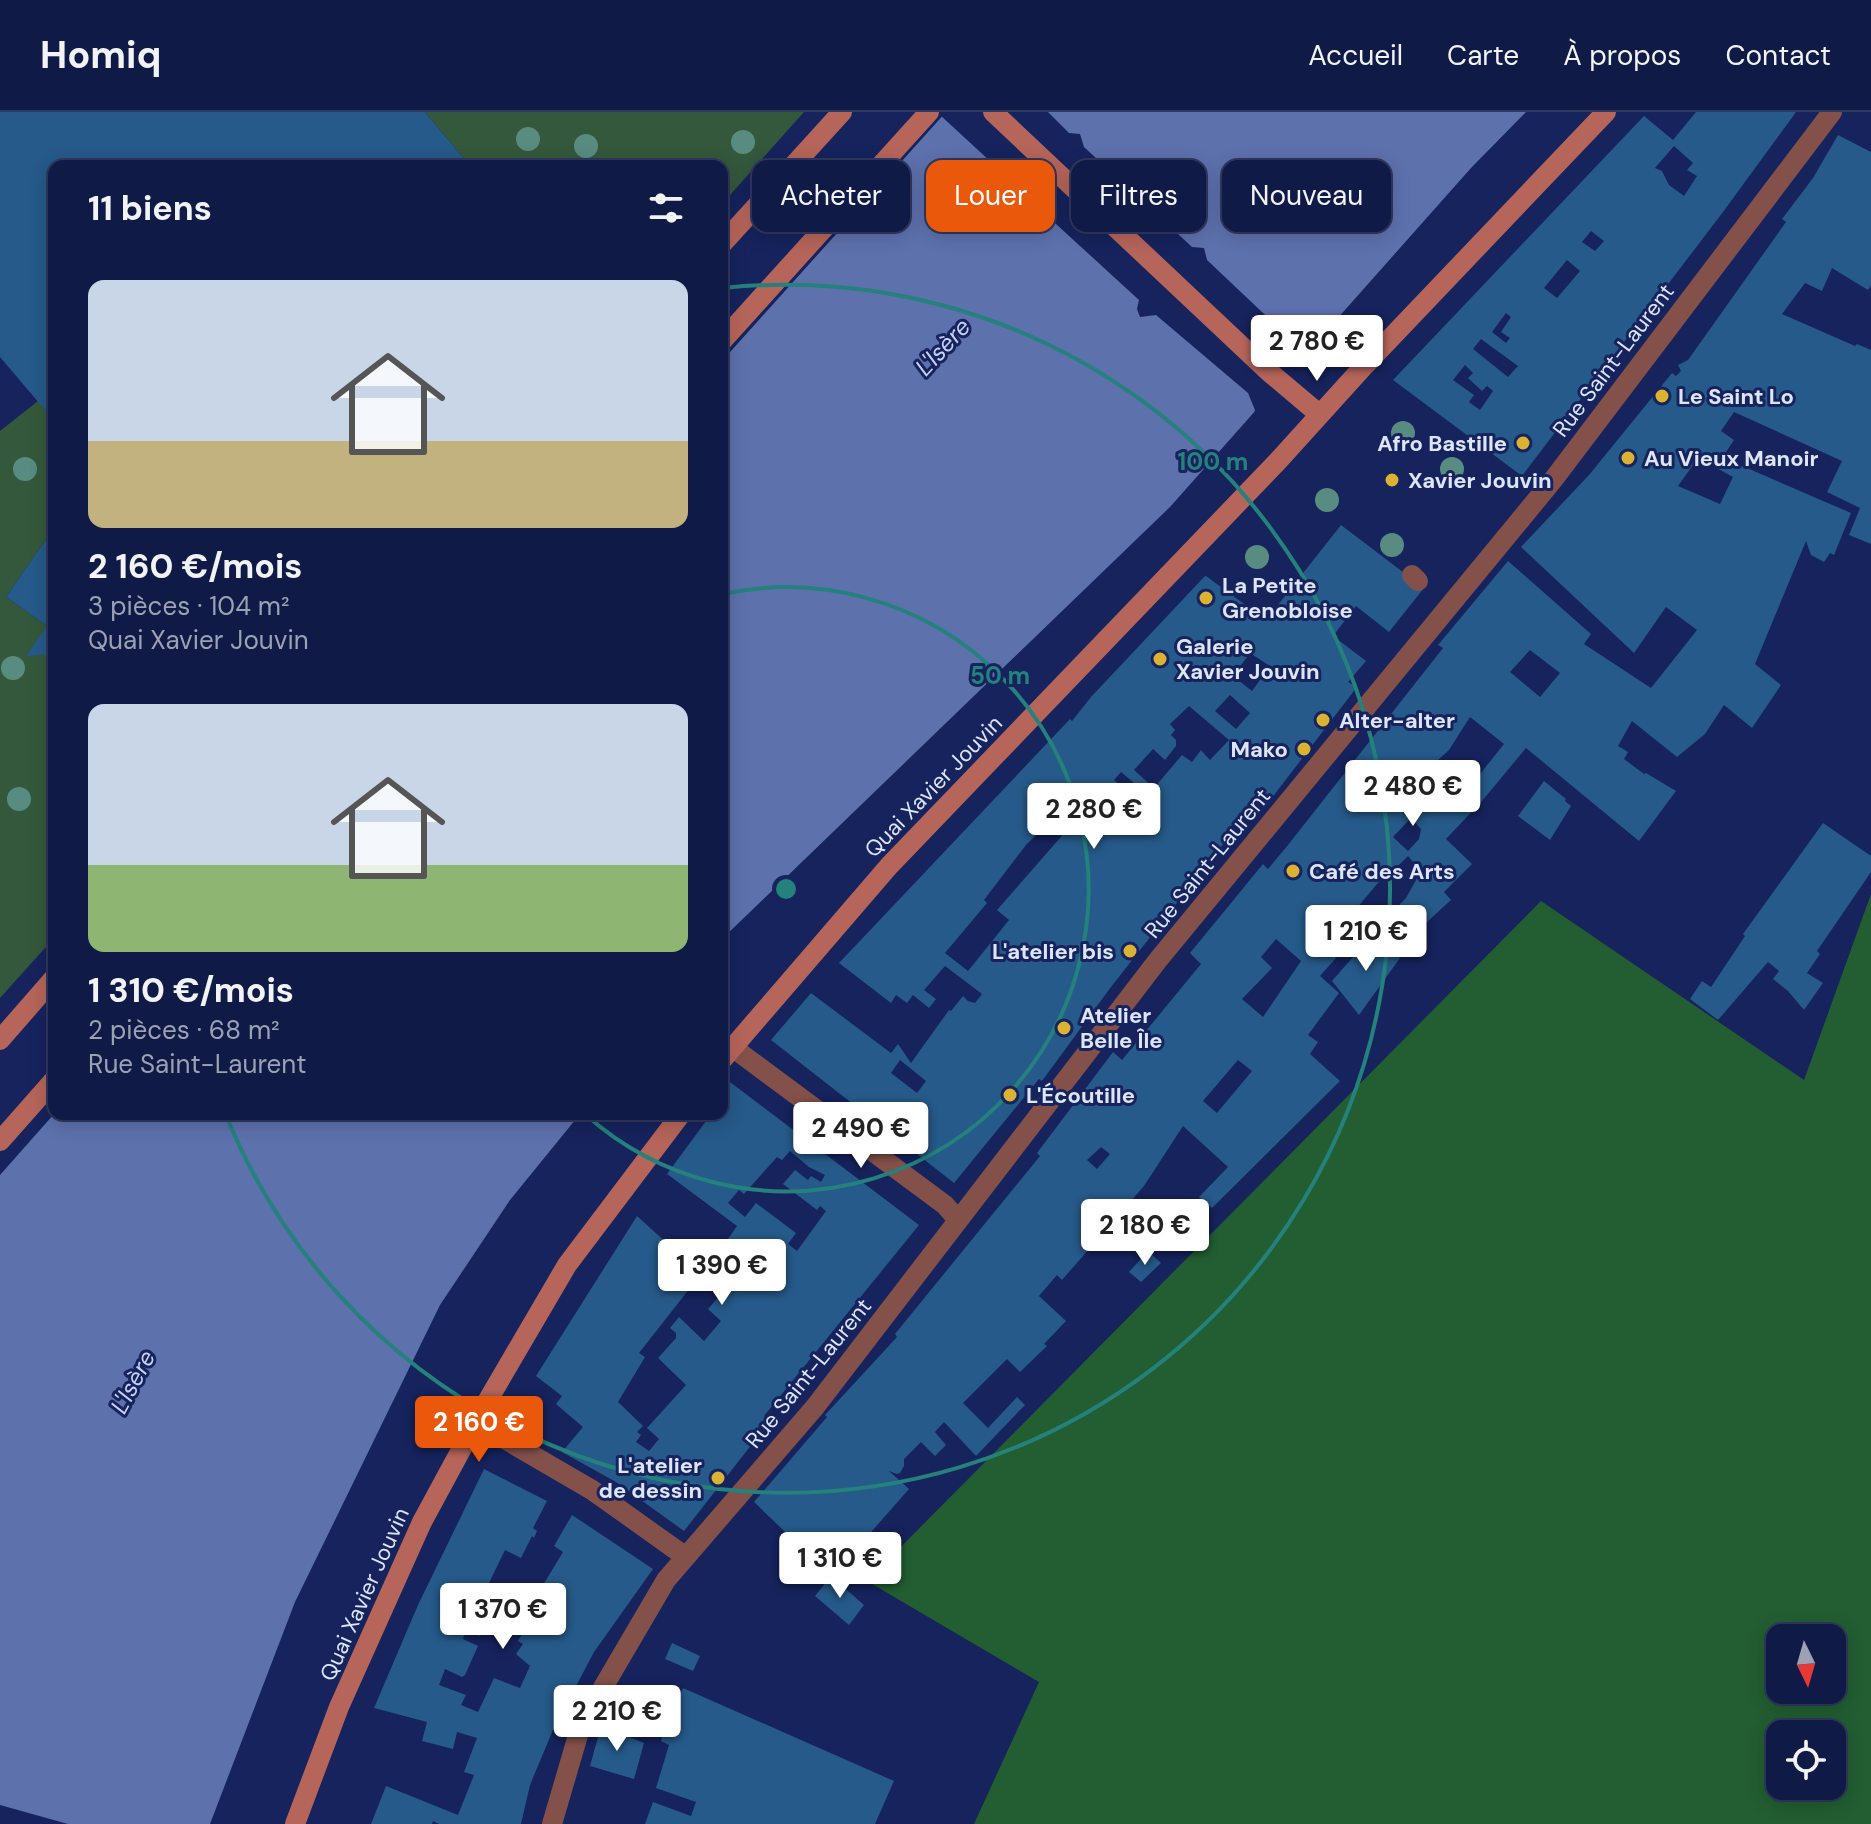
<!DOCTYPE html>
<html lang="fr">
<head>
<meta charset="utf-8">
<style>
  :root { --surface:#101a46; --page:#19234d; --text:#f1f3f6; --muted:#9ca1b3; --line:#30385f; --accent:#ea580c }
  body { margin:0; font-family:"DM Sans",sans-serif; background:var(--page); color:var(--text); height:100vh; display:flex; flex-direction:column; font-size:30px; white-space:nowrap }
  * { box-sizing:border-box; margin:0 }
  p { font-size:26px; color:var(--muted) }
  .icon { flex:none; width:44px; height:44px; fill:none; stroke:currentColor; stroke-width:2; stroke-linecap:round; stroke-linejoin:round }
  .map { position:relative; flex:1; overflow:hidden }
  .details { position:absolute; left:48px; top:48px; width:680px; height:960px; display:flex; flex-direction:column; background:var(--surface); border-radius:16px; box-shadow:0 4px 20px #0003,0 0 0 2px var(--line) }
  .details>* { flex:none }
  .top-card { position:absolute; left:752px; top:48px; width:760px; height:72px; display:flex; gap:16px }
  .needle { width:52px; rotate:175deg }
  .controls { position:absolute; left:1766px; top:1512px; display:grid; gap:16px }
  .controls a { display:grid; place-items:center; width:80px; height:80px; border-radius:16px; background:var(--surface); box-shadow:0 4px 20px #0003,0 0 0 2px var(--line); font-size:40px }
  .price { position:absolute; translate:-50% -68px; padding:0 18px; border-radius:8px; background:#fff; color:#222; font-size:26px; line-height:52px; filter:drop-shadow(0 2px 4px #0008) }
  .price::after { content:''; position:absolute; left:50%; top:48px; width:24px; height:18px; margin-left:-12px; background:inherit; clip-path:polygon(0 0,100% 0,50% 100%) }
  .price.selected { background:var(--accent); color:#fff }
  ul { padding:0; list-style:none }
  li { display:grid; align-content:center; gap:16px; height:424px; padding:0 40px }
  li span { display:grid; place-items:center; height:248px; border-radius:16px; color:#555 }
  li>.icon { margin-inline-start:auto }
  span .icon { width:144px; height:144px; fill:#fffc; stroke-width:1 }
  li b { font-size:34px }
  h2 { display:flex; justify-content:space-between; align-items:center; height:96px; padding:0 40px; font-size:34px }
  .chip { padding:0 28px; border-radius:16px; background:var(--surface); box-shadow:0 4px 20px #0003,0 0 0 2px var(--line); font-size:28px; line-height:72px }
  .chip.selected { background:var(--accent); color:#fff }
  header { display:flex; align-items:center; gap:48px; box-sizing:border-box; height:112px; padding:0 40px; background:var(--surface); border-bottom:2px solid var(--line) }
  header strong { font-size:38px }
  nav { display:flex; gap:44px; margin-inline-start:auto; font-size:28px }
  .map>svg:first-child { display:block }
  .green { fill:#34583b }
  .forest { fill:#225e31; fill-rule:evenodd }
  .water { fill:#5d71ad }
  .pier { fill:#16235d }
  .building { fill:#265a8a; fill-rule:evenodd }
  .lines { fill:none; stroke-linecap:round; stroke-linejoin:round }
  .street { stroke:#84514a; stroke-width:20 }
  .secondary { stroke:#b6655a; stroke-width:20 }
  .tree { fill:#588c81 }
  .ring { fill:none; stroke:#24817c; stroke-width:4 }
  .poi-dot { fill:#dcb233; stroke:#16235d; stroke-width:3 }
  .labels { text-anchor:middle; stroke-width:6; stroke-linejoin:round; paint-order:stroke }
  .street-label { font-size:22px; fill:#dde5fb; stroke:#16235d }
  .poi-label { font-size:22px; font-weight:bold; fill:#dde5fb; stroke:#16235d; text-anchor:start }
  .water-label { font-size:24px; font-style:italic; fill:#c5d2f5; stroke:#16235d }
  .centre { fill:#24817c; stroke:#16235d; stroke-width:4 }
  .ring-label { font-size:24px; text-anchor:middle; font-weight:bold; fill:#24817c; stroke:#16235d; stroke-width:6; stroke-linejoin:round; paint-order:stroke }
</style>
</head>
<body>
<header>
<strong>Homiq</strong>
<nav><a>Accueil</a><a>Carte</a><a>À propos</a><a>Contact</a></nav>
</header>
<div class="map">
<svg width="1871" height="1712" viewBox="0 0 1871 1712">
  <rect width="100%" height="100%" fill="#16235d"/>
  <!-- green -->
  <path class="green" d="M425 0H804L722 92V54H538L530 49 512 54H470Z
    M38 289 51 305 54 303V416L6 485 47 514 54 542V826L0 886V319Z"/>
  <!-- forest -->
  <path class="forest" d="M1871 782V1712H974L1039 1570 867 1469 1541 789 1804 968ZM1780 1526H1832V1578H1780ZM1780 1622H1832V1674H1780Z"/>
  <!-- water -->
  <path class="water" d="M946 0H1526L1471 56 1170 395 722 827V249Z
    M54 1002H580L510 1088 440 1193 295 1490 210 1712H0V1063Z"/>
  <!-- pier -->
  <path class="pier" d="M941 0H1048L1069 21 1080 22 1084 35 1192 135 1204 136 1207 148 1297 233 1306 237 1316 236 1253 307 1255 298 1248 281 1156 203 1140 205 1137 197 1139 188 1032 90 1025 93 1016 90 1014 82 1017 74 939 2Z
    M0 1693 68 1712H0Z"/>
  <!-- building -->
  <path class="building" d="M0 0H425L470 54H54V303L51 305 0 245Z
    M1696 0H1796L1723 100 1522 364 1393 268 1644 4 1673 28ZM1674 34 1693 51 1687 58 1697 64 1684 84 1669 73 1662 59 1655 56ZM1591 119 1604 129 1595 139 1582 130ZM1567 148 1580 159 1557 186 1544 176ZM1506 201 1511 205 1501 220 1510 226 1506 231 1492 220ZM1481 227 1518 254 1508 265 1473 237ZM1465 253 1473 261 1468 266 1482 279 1487 274 1493 279 1480 298 1469 290 1474 283 1453 268Z
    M1838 23 1871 40V173L1868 178 1832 156 1822 179 1805 171 1782 202 1855 234 1857 232 1871 238V432L1849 423 1860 396 1827 380 1842 349 1734 300 1721 319 1734 328 1724 343 1740 353 1851 401 1834 443 1830 441 1824 450 1811 443 1806 429 1755 552 1781 573 1752 616 1724 593 1705 622 1677 645 1632 609 1618 634 1628 640 1624 647 1644 662 1646 661 1676 679 1639 729 1526 636 1482 689 1446 727 1472 752 1444 780 1451 788 1416 820 1394 798 1406 786 1421 759 1408 744 1385 767 1383 765 1356 797 1368 810 1320 864 1339 881 1308 923 1318 930 1310 942 1340 969 1212 1096 1199 1085 1228 1055 1183 1014 1144 1074 1062 1168 1057 1163 1039 1184 1066 1209 1044 1232 1047 1234 1020 1260 1007 1247 963 1291 988 1316 1017 1285 1025 1293 976 1344 944 1310 935 1320 946 1333 935 1344 921 1330 904 1347V1354L900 1361 897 1362 889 1359 909 1377 843 1452 815 1429 805 1439 754 1390 827 1305 825 1303 897 1225 895 1222 908 1206 1040 1044 1037 1041 1113 940 1122 948 1201 852 1190 841 1263 752 1268 757 1288 733 1443 536 1438 533 1508 449 1591 522 1584 532 1651 576 1697 518 1666 495 1634 541 1521 435 1589 363 1672 261 1676 264 1681 259 1678 253 1688 248 1786 110 1782 107 1813 66ZM1698 346 1733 365 1720 392 1678 374ZM1530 538 1560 561 1540 585 1510 560ZM1470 605 1504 632 1468 677 1437 649 1449 638ZM1411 706 1421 717 1419 727 1408 739 1393 725ZM1276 827 1301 849 1263 905 1242 887 1272 856 1261 845ZM1238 948 1252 959 1217 1001 1203 989ZM1101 1035 1110 1042 1097 1057 1087 1048Z
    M1341 413 1424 476 1389 520 1356 494 1333 524 1366 549 1348 570 1357 575 1264 696 1257 689 1111 875 1042 969 1039 967 954 1071 771 928 811 881 891 941 898 932 911 951 949 898 951 899 963 884 968 889 975 891 982 882 945 854 924 878 936 887 929 896 913 883 907 891 896 883 891 891 839 851 1070 607 1072 609 1091 585 1204 465 1206 464 1266 508ZM1250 541 1270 554 1252 579 1233 564ZM1230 583 1250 601 1236 617 1215 599ZM1189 594 1229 628 1210 648 1201 638 1192 650 1182 643 1154 676 1134 658 1153 637 1165 648 1176 634V628L1171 623 1175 618 1170 612ZM1121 660 1134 671 1127 679 1114 668ZM1063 671 1074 680 1061 696 1051 687ZM1059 710 1067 718 997 798 1009 808 968 859 945 841 987 791 984 788 1026 733 1042 717 1048 722ZM900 948 926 969 917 981 891 961Z
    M54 416V542L26 544 47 514 6 485Z
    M1544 669 1566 687 1565 689 1571 694 1550 728 1518 704Z
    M1823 711 1871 744V760L1817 839 1820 842 1807 861 1823 871 1804 898 1788 879 1773 867 1779 859 1768 850 1718 908 1690 887 1702 869 1711 875 1745 824 1743 822Z
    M1374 821 1400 846 1359 903 1332 869Z
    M730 970 919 1113 764 1304 770 1309 684 1419 616 1370 562 1340 583 1315 556 1292 562 1284 536 1264 637 1104 701 1162 639 1241 645 1245 618 1290 643 1314 637 1320 641 1323 636 1330 649 1339 659 1327 647 1316 686 1273 658 1246 676 1226V1221L670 1216 679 1205 704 1229 721 1209 708 1197 721 1182 708 1169 732 1142 723 1134 737 1114 667 1062 709 1005 722 1002V980ZM790 1039 809 1055 825 1063 821 1070 811 1064 808 1068 795 1058 783 1072 817 1098 820 1094 826 1099 797 1139 788 1132 796 1121 756 1091 745 1105 728 1091 739 1078 744 1082 777 1045 782 1048Z
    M1148 1139 1161 1151 1141 1170 1129 1160Z
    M484 1357 547 1389 533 1416 537 1419 534 1426 532 1424 521 1446 505 1438 474 1502 487 1507 479 1524 466 1518 463 1527 478 1534 465 1563 462 1565 445 1557 439 1573 466 1583 461 1593 478 1600 494 1566 520 1576 530 1554 516 1542 523 1532 518 1529 546 1482 540 1478 563 1440 554 1434 572 1403 653 1457 594 1540 553 1618 530 1673 521 1712H439L433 1709 432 1712H371L386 1674 458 1703 474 1663 464 1660 477 1626 457 1620 453 1637 422 1629 427 1610 374 1596 418 1493Z
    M831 1464 864 1493 849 1513 815 1484Z
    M672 1531 700 1544 693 1559 665 1547Z
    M683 1576 894 1669 875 1712H645L653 1690 691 1704 696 1690 656 1676 669 1633 661 1629 662 1623Z
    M601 1614 644 1631 634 1667 590 1654Z"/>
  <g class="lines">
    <!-- street -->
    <path class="street" d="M1412 463 1418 469
      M732 935 945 1093 958 1108
      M477 1311 592 1378 686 1445
      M552 1712 581 1613 666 1468 815 1295 1158 848 1553 368 1832 0"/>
    <!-- secondary -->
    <path class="secondary" d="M993 0 1268 259 1319 302
      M722 132 842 0
      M722 229 929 0
      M0 928 54 866
      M722 948 889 754 1278 349 1364 254 1606 0
      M0 1029 54 968
      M295 1712 339 1595 422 1410 488 1288 567 1153 681 1002"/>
  </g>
  <!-- trees -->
  <g class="tree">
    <circle cx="528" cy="27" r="12"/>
    <circle cx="743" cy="30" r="12"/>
    <circle cx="586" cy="34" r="12"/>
    <circle cx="1403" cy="321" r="12"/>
    <circle cx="25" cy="357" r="12"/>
    <circle cx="1452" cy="357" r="12"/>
    <circle cx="1327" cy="388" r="12"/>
    <circle cx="1392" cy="433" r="12"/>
    <circle cx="1257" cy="445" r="12"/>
    <circle cx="13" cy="556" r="12"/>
    <circle cx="19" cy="687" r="12"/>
  </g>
  <!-- distance rings -->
  <g class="ring">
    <path d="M723 482A302 302 0 1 1 586 1003"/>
    <path d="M723 176A604 604 0 1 1 226 1003"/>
  </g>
  <!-- markers -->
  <g class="poi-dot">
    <circle cx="1662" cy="284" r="8"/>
    <circle cx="1523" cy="331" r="8"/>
    <circle cx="1628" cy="346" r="8"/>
    <circle cx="1392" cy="368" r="8"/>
    <circle cx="1206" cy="486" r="8"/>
    <circle cx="1160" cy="547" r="8"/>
    <circle cx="1323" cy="608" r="8"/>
    <circle cx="1304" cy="637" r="8"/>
    <circle cx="1293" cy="759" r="8"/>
    <circle cx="1130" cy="839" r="8"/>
    <circle cx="1064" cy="916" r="8"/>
    <circle cx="1010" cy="983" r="8"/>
    <circle cx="718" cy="1366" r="8"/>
  </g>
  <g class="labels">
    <!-- street labels -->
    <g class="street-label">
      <text transform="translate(1613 248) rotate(-53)" y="8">Rue Saint-Laurent</text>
      <text transform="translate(933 674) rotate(-46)" y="8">Quai Xavier Jouvin</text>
      <text transform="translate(1207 751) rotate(-51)" y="8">Rue Saint-Laurent</text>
      <text transform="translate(808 1261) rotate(-51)" y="8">Rue Saint-Laurent</text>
      <text transform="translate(364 1482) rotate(-66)" y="8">Quai Xavier Jouvin</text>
    </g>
    <!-- poi labels -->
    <g class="poi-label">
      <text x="1678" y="292">Le Saint Lo</text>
      <text x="1507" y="339" text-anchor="end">Afro Bastille</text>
      <text x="1644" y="354">Au Vieux Manoir</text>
      <text x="1408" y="376">Xavier Jouvin</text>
      <text x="1222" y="481">La Petite<tspan x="1222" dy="25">Grenobloise</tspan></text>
      <text x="1176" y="542">Galerie<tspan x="1176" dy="25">Xavier Jouvin</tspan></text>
      <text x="1339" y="616">Alter-alter</text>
      <text x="1288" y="645" text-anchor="end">Mako</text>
      <text x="1309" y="767">Café des Arts</text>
      <text x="1114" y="847" text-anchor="end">L'atelier bis</text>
      <text x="1080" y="911">Atelier<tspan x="1080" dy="25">Belle Île</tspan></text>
      <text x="1026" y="991">L'Écoutille</text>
      <text x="702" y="1361" text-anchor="end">L'atelier<tspan x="702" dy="25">de dessin</tspan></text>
    </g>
    <!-- water labels -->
    <g class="water-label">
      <text transform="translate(943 235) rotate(-47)" y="8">L'Isère</text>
      <text transform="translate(133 1270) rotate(-62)" y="8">L'Isère</text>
    </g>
  </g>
  <circle cx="786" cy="777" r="12" class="centre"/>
  <g class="ring-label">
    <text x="1213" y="358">100 m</text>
    <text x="1000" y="572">50 m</text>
  </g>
</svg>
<div class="controls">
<a><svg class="needle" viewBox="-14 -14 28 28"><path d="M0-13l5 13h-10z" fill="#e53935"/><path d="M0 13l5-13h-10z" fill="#9ca1b3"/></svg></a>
<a><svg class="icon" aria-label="locate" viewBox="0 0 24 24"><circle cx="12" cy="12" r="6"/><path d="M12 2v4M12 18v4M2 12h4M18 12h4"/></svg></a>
</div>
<b class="price" style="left:1317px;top:271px">2 780 €</b>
<b class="price" style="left:1413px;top:716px">2 480 €</b>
<b class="price" style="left:1094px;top:739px">2 280 €</b>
<b class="price" style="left:1366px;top:861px">1 210 €</b>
<b class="price" style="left:861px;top:1058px">2 490 €</b>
<b class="price" style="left:1145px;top:1155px">2 180 €</b>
<b class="price" style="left:722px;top:1195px">1 390 €</b>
<b class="price selected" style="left:479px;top:1352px">2 160 €</b>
<b class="price" style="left:840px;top:1488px">1 310 €</b>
<b class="price" style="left:503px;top:1539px">1 370 €</b>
<b class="price" style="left:617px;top:1641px">2 210 €</b>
<div class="top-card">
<a class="chip">Acheter</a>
<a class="chip selected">Louer</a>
<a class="chip">Filtres</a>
<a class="chip">Nouveau</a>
</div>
<section class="details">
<h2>11 biens<svg class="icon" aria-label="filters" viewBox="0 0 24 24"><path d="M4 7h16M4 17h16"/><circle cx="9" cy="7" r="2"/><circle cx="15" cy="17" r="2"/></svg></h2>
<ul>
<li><span style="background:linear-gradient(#c9d6e8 65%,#c2b280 0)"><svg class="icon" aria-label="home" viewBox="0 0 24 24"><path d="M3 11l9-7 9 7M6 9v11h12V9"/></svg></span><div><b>2 160 €/mois</b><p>3 pièces · 104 m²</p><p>Quai Xavier Jouvin</p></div></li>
<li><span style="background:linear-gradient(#c9d6e8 65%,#8fb573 0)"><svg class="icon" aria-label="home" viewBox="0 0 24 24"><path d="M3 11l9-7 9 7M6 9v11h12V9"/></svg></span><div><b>1 310 €/mois</b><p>2 pièces · 68 m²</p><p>Rue Saint-Laurent</p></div></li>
</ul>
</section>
</div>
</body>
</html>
